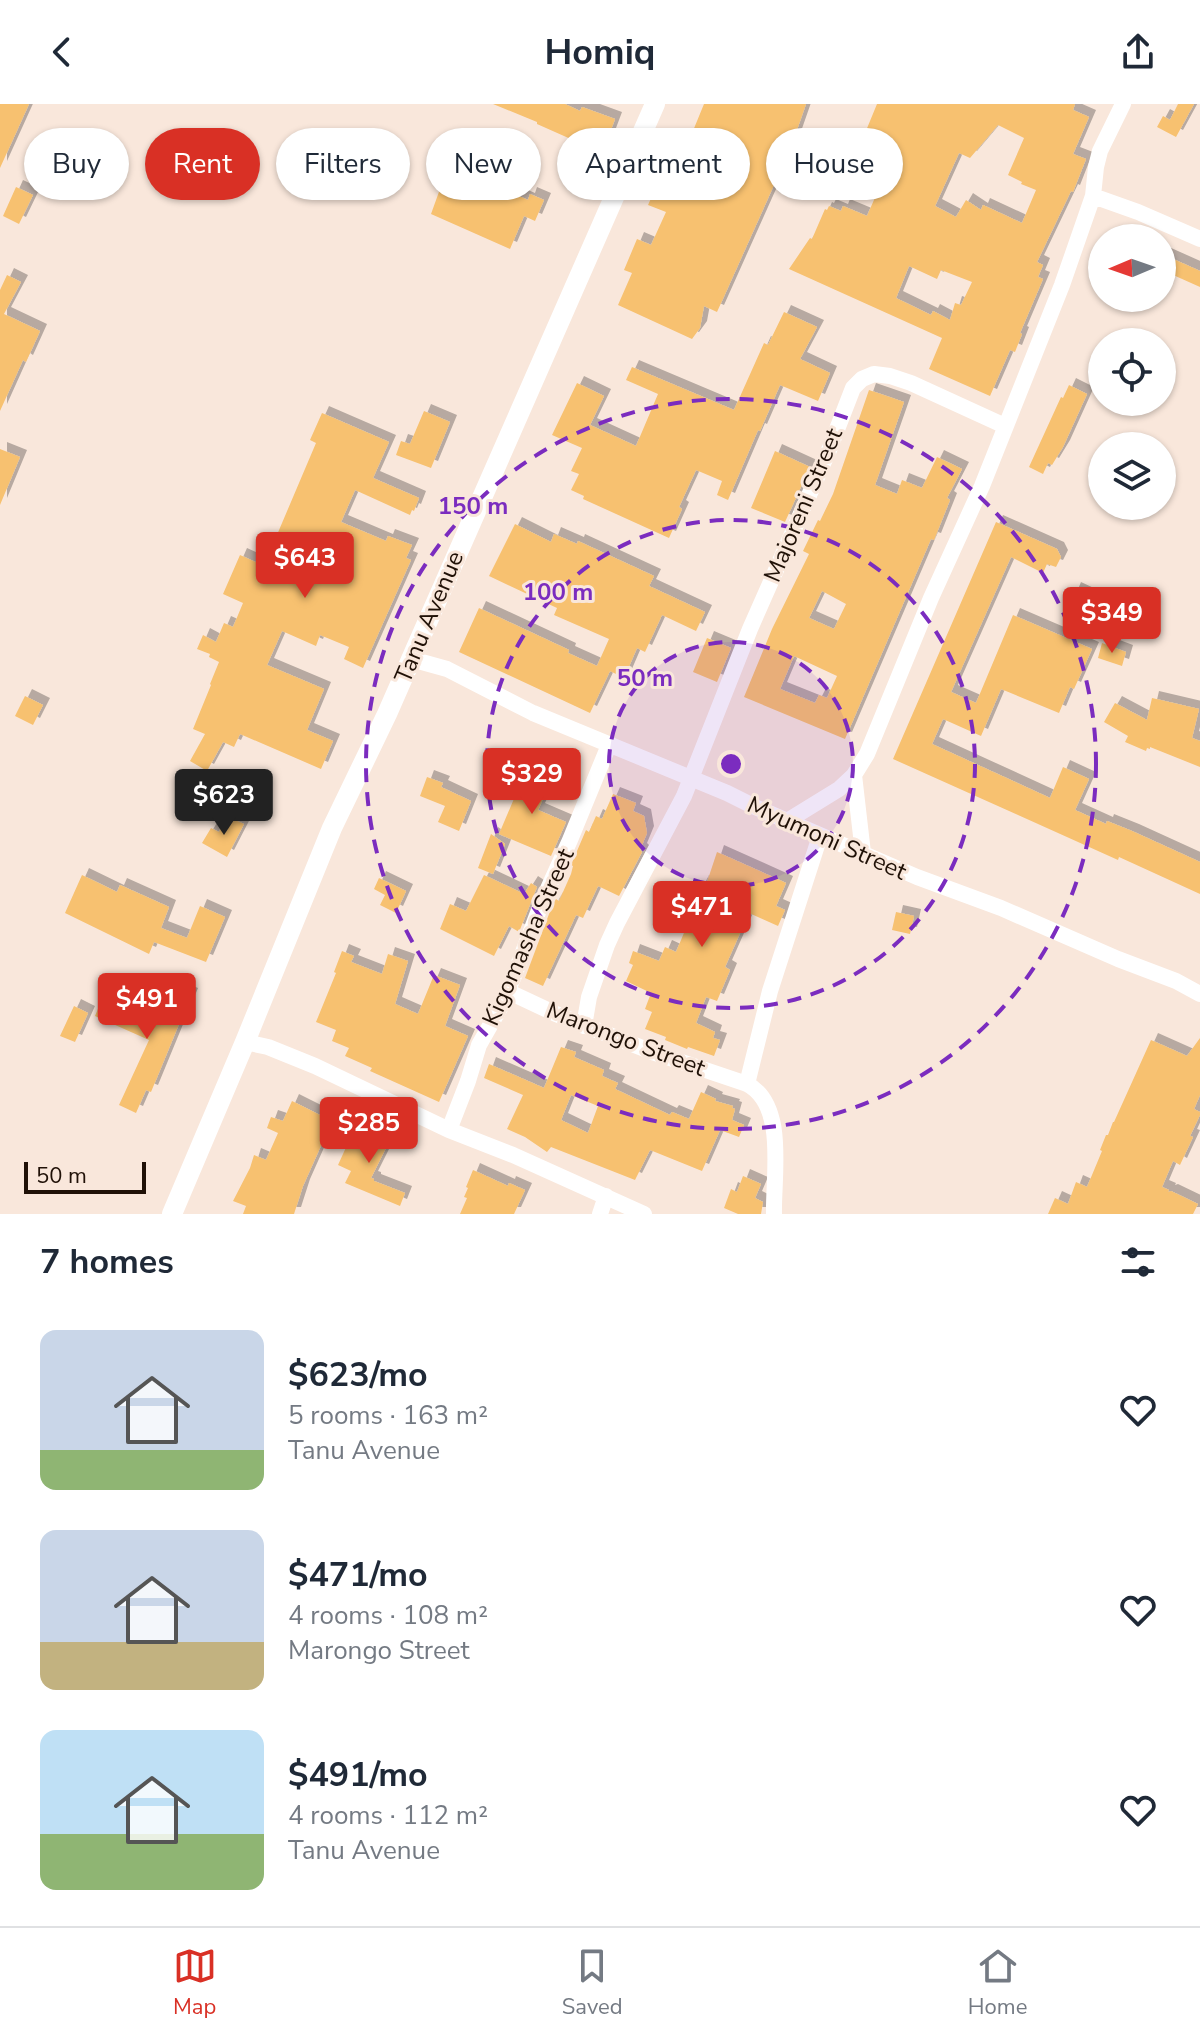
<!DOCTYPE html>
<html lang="en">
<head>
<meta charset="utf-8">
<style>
  :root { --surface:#fff; --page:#f6f6f7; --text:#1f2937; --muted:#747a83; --line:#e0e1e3; --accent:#d93025 }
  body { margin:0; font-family:"Nunito Sans",sans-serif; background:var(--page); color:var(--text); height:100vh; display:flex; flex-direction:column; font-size:30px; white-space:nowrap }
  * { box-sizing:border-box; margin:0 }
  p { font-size:26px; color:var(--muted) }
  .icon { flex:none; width:44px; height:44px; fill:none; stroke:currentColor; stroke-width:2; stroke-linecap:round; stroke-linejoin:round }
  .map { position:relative; height:1110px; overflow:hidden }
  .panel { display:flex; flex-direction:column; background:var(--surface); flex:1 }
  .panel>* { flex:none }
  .hud { position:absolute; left:24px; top:24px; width:1152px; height:72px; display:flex; gap:16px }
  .needle { width:52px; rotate:268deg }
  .fabs { position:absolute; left:1088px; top:120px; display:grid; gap:16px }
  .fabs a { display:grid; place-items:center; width:88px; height:88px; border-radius:50%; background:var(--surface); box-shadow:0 2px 6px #0004; font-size:40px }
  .scale { position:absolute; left:24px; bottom:20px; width:122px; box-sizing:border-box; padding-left:8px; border:4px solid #201107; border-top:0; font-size:22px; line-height:28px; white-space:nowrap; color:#201107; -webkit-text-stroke:6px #f9e7db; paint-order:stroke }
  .price { position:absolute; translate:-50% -68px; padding:0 18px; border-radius:8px; background:var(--accent); color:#fff; font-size:26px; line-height:52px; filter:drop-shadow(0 2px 4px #0008) }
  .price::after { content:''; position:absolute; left:50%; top:48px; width:24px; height:18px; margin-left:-12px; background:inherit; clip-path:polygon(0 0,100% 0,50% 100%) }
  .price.selected { background:#222; color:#fff }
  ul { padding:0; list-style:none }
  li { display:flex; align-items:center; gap:24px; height:200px; padding:0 40px }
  li span { display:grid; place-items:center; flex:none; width:224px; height:160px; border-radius:16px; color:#555 }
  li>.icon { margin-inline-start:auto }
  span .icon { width:96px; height:96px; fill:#fffc; stroke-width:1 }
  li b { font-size:34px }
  h2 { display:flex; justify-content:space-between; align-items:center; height:96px; padding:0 40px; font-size:34px }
  .pill { padding:0 28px; border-radius:36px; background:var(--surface); box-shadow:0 2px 6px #0004; font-size:28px; line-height:72px }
  .pill.selected { background:var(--accent); color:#fff }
  header { display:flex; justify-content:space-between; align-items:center; height:104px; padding:0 40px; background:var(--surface); font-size:36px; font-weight:700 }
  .tab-bar { display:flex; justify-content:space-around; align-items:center; height:112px; border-top:2px solid var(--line); background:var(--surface); font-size:22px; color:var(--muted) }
  .tab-bar a { display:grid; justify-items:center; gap:4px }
  .tab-bar .selected { color:var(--accent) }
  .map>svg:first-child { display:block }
  .building { fill:#f7c170; fill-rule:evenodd; filter:url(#shadow) }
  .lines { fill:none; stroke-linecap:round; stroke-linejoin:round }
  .minor { stroke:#fff; stroke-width:16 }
  .tertiary { stroke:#fff; stroke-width:20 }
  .ring { fill:none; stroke:#7b2cbf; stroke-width:4; stroke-dasharray:14 10 }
  .labels { text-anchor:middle; stroke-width:6; stroke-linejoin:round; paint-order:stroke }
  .street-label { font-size:24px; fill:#201107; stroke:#f9e7db }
  .centre { fill:#7b2cbf; stroke:#f9e7db; stroke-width:4 }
  .ring-label { font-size:24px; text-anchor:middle; font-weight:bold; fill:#7b2cbf; stroke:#f9e7db; stroke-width:6; stroke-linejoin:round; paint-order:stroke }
</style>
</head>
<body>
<header><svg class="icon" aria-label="back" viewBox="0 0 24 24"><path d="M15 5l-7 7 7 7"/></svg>Homiq<svg class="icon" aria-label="share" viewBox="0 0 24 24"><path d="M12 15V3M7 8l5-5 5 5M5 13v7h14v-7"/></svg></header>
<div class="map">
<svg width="1200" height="1110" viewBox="0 0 1200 1110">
  <defs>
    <filter id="shadow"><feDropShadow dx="7" dy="-7" stdDeviation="0" flood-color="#0004"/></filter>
  </defs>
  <rect width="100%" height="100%" fill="#f9e7db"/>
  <!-- building -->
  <path class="building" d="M0 0H29L0 64Z
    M493 0H565L580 7 582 3 615 15 603 47 573 36 537 20V18Z
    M704 0H806L791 43 717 208 704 202 700 224 692 235 618 201 632 169 624 166 637 135 651 141 666 108 648 101 678 35 688 39Z
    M877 0H1075L1073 6 1089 13 1073 50 1086 55 1073 88 1071 87 1037 158 1043 161 1038 173 1043 175 1020 229 1022 230 1015 248 1010 246 990 292 929 265 942 234 789 165 810 134 812 135 825 105 827 106 829 102 841 107 843 102 867 112 880 82 849 68ZM998 21 1024 34 1008 71 1022 78 1021 80 1036 86 1022 119 983 101 981 106 966 96 956 113 935 102 959 49 970 54ZM909 162 937 175 941 166 972 178 961 201 955 199 950 216 933 207 931 211 896 194Z
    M1178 0H1194L1176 33 1157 23 1163 12 1170 16Z
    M452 63 528 96 530 90 544 96 535 117 524 112 510 145 431 110 440 85Z
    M16 83 33 91 19 120 3 112Z
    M1162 150 1200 167V183L1162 166Z
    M7 171 21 178 4 210 40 227 26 258 23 256 0 307V186Z
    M784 208 817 223 800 255 830 269 818 297 780 281 760 327 758 326 728 396 717 391 722 377 696 366 679 403 682 405 669 434 583 395 584 392 571 386 579 370 571 367 582 344 552 331 577 279 604 292 590 321 636 342 658 290 626 276 632 263 734 306 764 239 768 241Z
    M1069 281 1087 290 1063 343 1052 361 1048 359 1043 370 1029 363 1061 293 1063 294Z
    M869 286 904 298 875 381 897 390 902 376 922 384 937 353 962 365 947 394 950 396 934 436 931 435 845 635 744 593 772 525 809 450 803 447 818 416 820 417 833 390ZM822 487 846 500 834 525 809 514ZM794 552 837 572 827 594 819 591 815 599 780 585Z
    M424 307 450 318 431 364 396 351 401 337 410 340Z
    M322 309 389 338 373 374 419 394 414 407 412 406 410 411 355 386 341 418 386 437 388 432 412 441 406 454 411 456 363 564 344 555 349 543 320 531 316 542 282 527 267 561 324 585 307 626 333 637 321 665 240 630 234 643 223 638 207 667 190 657 205 630 193 625 211 581 210 580 219 558 209 553 210 550 197 545 203 531 216 538 224 519 233 523 243 499 223 490 240 451 260 460 264 450 268 452 316 339 310 336Z
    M0 345 20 353 0 401Z
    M775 347 810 363 785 418 751 404Z
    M996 418 1057 445 1061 453 1056 463 1047 460 1043 469 1011 453 951 588 976 599 1013 511 1092 545 1074 585 1070 583 1059 609 1001 585 981 632 943 615 932 640 1050 694 1063 663 1089 675 1075 706 1106 720 1107 717 1132 727 1200 758V790L1119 753 1118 756 893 655Z
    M515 420 551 438 554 430 577 440 578 437 654 472 649 482 705 508 696 527 662 511 645 548 637 544 624 574 610 567 590 609 459 548 479 504 569 546 568 549 597 562 609 535 554 511 557 504 489 472Z
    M1074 485 1104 499 1097 515 1067 502Z
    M707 534 731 544 717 578 693 568Z
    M1102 539 1126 548 1122 562 1098 554Z
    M25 592 43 601 33 621 15 612Z
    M1152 594 1199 605 1192 634 1200 637V663L1150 643V645L1147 644 1146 647 1125 638 1128 632 1104 618 1115 599 1147 616Z
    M527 664 552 675 538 706 566 718 551 752 499 730Z
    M427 673 443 679 441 683 471 697 459 727 438 718 445 702 420 692Z
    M613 690 636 699 633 707 644 712 647 729 640 746 642 748 619 792 598 782 583 814 576 811 543 882 525 874 552 802 556 795 559 797 571 770 573 762 571 761 586 726 589 728 596 712 602 715Z
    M226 712 244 720 227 753 202 739 211 724 219 728Z
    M491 730 505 740 493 770 478 764Z
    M717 748 786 779 776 802 785 806 778 822 749 809 725 863 730 866 717 897 706 893 696 919 715 928 713 934 720 936 714 952 688 943 687 945 665 936 666 933 645 925 652 908 645 905 651 889 626 877 633 861 629 859 633 847 659 857 665 843 676 848 686 824 654 807 666 785 692 798 702 778 706 781Z
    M82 771 117 788 120 781 169 803 161 824 187 834 200 802 225 813 206 858 154 838 149 850 65 809Z
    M484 771 524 790 531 779 537 783 519 828 509 822 494 852 440 825 450 800 466 807Z
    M379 774 406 787 396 809 380 801 385 791 374 785Z
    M896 808 914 812 910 830 892 826Z
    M342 847 354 852 351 858 382 870 388 850 408 857 395 900 418 910 434 871 460 881 445 922 468 932 439 998 370 967 372 964 345 952 349 944 332 937 336 926 316 918 336 869 334 868Z
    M171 883 191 891 151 988 146 986 136 1009 119 1001 149 936 95 912 102 895 157 919Z
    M74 902 88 909 75 938 60 932Z
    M1200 934V991L1194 1005 1200 1008V1011L1190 1032 1193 1033 1180 1061 1173 1057 1162 1083 1169 1086 1168 1088 1171 1087 1198 1100 1193 1110H1048L1055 1094 1068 1100 1076 1078 1087 1083 1102 1047 1100 1046 1106 1031H1108L1113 1018H1114L1151 936 1187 952Z
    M561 943 576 948 574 953 604 966 602 972 618 979 615 985 670 1011 672 1008 689 1015 701 988 716 995 715 997 733 1002 732 1004 735 1005 732 1016 744 1021 739 1033 720 1026 702 1067 650 1046 635 1076 551 1043 547 1048 525 1033 507 1025 523 991 484 974 489 960 544 984ZM571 991 598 1002 588 1029 561 1016Z
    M292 997 332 1017 303 1082 294 1110H243L246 1102 233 1097 250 1064 254 1051 266 1056 278 1029 267 1024 271 1013 283 1017Z
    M373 1021 393 1030 371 1074 374 1075V1077L405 1089 400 1102 345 1079 351 1067 338 1061 348 1039 357 1044 364 1031 367 1032Z
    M473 1066 508 1082 509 1079 525 1086 514 1110H460L467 1094 464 1093 468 1084 466 1083Z
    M743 1072 761 1080 755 1094 763 1098 761 1110H738L724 1104 731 1085 737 1088Z"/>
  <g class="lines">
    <!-- minor -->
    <path class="minor" d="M1093 92 1138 108 1200 135
      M411 555 447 565 533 609 727 689 755 703 917 773 1001 804 1118 855 1176 877 1200 890
      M854 671 863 749
      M787 717 839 685 854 671 867 650 931 494 982 382 1062 181 1093 92 1096 63 1100 47 1123 0
      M507 887 556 910 655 949 747 980C787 1001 773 1072 774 1110
      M584 922 589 893 607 841 617 819 684 692 750 525 829 346 853 284 862 275 874 270 890 272 911 279 1005 322
      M245 938 268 943 315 962 449 1026 513 1051 644 1110
      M747 980 770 887 820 732
      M449 1026 468 977 479 941 500 904 514 872 542 798 570 736 609 641
      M600 1110 606 1092"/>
    <!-- tertiary -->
    <path class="tertiary" d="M172 1110 245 938 332 724 387 610 655 0"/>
  </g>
  <!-- distance rings -->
  <circle cx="731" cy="660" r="122" fill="#7b2cbf" fill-opacity=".12"/>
  <g class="ring">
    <circle cx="731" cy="660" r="122"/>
    <circle cx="731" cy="660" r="244"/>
    <circle cx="731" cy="660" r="365"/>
  </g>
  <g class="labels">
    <!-- street labels -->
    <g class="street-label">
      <text transform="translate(803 401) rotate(-67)" y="8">Majoreni Street</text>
      <text transform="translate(429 513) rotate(-67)" y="8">Tanu Avenue</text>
      <text transform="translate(827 734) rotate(24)" y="8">Myumoni Street</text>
      <text transform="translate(528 833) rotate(-66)" y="8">Kigomasha Street</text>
      <text transform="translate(626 935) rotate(21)" y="8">Marongo Street</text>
    </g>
  </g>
  <circle cx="731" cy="660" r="12" class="centre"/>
  <g class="ring-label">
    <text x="473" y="410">150 m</text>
    <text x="558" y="496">100 m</text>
    <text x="645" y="582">50 m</text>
  </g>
</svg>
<div class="fabs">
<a><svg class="needle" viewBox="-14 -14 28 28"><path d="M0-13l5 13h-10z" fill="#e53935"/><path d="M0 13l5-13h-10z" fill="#747a83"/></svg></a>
<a><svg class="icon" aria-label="locate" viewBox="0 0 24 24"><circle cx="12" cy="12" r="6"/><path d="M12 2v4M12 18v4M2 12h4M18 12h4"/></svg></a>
<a><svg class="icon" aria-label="layers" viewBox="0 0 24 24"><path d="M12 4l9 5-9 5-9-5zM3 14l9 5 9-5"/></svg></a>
</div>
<div class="scale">50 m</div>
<b class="price" style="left:305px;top:496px">$643</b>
<b class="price" style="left:1112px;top:551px">$349</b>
<b class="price" style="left:532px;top:712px">$329</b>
<b class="price selected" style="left:224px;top:733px">$623</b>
<b class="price" style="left:702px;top:845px">$471</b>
<b class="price" style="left:147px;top:937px">$491</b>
<b class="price" style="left:369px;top:1061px">$285</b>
<div class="hud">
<a class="pill">Buy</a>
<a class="pill selected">Rent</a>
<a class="pill">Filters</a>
<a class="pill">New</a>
<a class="pill">Apartment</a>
<a class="pill">House</a>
</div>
</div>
<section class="panel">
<h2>7 homes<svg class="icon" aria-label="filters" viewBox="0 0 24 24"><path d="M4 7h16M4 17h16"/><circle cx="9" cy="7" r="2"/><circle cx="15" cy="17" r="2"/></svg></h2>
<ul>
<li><span style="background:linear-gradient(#c9d6e8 75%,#8fb573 0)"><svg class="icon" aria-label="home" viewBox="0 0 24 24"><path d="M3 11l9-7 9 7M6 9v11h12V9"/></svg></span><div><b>$623/mo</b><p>5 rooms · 163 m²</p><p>Tanu Avenue</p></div><svg class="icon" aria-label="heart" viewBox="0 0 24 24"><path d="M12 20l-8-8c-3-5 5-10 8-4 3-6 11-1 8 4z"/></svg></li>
<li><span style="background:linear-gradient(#c9d6e8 70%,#c2b280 0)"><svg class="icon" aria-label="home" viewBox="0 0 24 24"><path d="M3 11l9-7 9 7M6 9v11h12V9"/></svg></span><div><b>$471/mo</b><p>4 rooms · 108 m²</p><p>Marongo Street</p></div><svg class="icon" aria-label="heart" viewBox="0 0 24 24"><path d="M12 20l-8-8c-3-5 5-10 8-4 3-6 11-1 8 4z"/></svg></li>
<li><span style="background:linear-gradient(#bfe0f5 65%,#8fb573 0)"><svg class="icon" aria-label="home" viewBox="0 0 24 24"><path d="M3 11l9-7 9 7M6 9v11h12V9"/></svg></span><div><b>$491/mo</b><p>4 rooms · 112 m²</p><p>Tanu Avenue</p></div><svg class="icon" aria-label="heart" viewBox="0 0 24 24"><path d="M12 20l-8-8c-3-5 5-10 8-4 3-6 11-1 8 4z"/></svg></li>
</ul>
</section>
<nav class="tab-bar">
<a class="selected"><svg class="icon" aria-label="map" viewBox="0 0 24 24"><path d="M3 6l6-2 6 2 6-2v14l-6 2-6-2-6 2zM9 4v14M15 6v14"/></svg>Map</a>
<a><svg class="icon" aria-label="saved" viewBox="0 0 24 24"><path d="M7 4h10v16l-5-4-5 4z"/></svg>Saved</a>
<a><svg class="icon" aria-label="home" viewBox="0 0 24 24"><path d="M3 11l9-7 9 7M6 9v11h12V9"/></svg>Home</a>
</nav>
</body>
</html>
